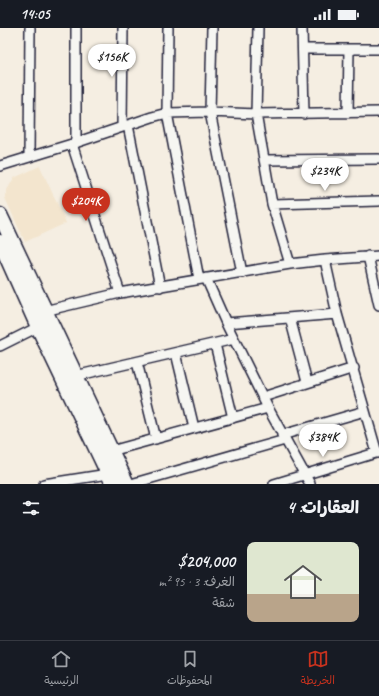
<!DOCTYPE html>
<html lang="ar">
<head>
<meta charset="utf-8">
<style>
  :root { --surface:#171b24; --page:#242831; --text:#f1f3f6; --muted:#9ea1a6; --line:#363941; --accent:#c8321e }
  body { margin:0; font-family:Caveat,"Playpen Sans Arabic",sans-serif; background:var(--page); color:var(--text); direction:rtl; height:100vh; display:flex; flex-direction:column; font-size:15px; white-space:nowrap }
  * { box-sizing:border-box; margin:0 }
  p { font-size:13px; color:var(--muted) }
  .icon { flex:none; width:22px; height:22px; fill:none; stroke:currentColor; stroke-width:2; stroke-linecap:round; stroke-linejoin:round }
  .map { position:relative; height:456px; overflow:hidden; direction:ltr }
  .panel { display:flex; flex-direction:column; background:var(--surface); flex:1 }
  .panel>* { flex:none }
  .price { position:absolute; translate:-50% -34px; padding:0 9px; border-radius:14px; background:#fff; color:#222; font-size:13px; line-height:26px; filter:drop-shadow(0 1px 2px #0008) }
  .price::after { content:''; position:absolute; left:50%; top:24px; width:12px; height:9px; margin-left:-6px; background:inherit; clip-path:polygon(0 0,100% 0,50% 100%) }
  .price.on { background:var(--accent); color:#fff }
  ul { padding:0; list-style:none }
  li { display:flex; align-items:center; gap:12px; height:100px; padding:0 20px }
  li span { display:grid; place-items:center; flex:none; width:112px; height:80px; border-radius:8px; color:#555 }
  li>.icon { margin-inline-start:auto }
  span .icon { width:48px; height:48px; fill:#fffc; stroke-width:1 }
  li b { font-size:17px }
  h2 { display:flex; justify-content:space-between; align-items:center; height:48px; padding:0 20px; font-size:17px }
  .status { display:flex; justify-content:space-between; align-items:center; height:28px; padding:0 20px; background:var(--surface); direction:ltr }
  .status svg { height:11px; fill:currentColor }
  .tabs { display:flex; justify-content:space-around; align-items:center; height:56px; border-top:1px solid var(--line); background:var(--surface); font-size:11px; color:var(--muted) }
  .tabs a { display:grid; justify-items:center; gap:2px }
  .tabs .on { color:var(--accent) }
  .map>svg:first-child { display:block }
  .built { fill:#f3e5ce }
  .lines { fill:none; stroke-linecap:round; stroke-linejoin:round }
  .street-casing { stroke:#22223b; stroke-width:12 }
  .primary-casing { stroke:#22223b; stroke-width:17 }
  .street { stroke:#f6f6f2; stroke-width:9 }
  .primary { stroke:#f6f6f2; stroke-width:14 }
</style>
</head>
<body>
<div class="status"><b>14:05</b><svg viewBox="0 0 49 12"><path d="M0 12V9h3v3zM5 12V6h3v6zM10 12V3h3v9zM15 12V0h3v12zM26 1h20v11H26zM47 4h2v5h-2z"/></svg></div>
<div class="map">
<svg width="379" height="456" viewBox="0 0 379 456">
  <rect width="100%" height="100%" fill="#f5eee2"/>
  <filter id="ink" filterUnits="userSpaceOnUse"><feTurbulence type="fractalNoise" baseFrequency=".025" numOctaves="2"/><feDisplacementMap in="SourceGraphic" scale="8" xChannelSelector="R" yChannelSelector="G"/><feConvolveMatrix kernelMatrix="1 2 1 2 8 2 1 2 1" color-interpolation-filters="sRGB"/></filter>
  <g filter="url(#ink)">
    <!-- built -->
    <path class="built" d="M40 138 66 195 25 214 5 170 7 162 14 150Z"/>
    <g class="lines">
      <!-- street casing -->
      <g class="street-casing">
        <path id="street" d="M168 0 167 85 199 251
          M212 0 210 84 242 245
          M258 0 256 86 272 176 290 236
          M302 0 304 86
          M303 21H379
          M348 85 349 21
          M128 97 160 259
          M122 99 123 0
          M76 115V0
          M72 116 120 265
          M29 128 30 0
          M264 132 379 131
          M0 138 72 116 152 89 167 85 210 84 256 86 379 84
          M272 176 379 173
          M368 228 379 277
          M325 232 337 286 377 425
          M206 250 226 295 268 380 310 456
          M44 283 120 265 290 236 325 232 379 228
          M290 290 307 354
          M226 295 337 286
          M215 316 233 390
          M0 318 38 299
          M176 325 194 400
          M137 334 156 411
          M75 348 234 311
          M263 369 354 340
          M282 407 365 383
          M111 423 268 380
          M44 456 108 446
          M131 456 285 412
          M274 456 379 424"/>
      </g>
      <!-- primary casing -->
      <g class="primary-casing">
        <path id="primary" d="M0 187 127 456
          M0 214 38 299 113 456"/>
      </g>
      <!-- street -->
      <use href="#street" class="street"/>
      <!-- primary -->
      <use href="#primary" class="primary"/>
    </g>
  </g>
</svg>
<b class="price" style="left:112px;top:50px">$156K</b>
<b class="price" style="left:325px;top:164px">$234K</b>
<b class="price on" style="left:86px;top:194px">$204K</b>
<b class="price" style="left:323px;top:430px">$384K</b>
</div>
<section class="panel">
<h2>العقارات: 4<svg class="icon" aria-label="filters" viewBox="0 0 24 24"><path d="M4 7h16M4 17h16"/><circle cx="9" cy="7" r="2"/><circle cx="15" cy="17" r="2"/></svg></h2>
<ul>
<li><span style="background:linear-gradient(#dfe7d0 65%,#b9a48a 0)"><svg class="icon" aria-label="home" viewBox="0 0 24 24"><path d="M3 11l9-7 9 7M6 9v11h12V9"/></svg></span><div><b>$204,000</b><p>الغرف: 3 · 95 m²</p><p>شقة</p></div></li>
</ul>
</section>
<nav class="tabs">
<a class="on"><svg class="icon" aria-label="map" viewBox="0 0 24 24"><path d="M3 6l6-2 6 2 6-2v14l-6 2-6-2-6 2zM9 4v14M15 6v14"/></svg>الخريطة</a>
<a><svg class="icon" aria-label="saved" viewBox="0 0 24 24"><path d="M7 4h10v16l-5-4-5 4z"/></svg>المحفوظات</a>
<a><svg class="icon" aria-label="home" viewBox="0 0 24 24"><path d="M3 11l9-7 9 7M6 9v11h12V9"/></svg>الرئيسية</a>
</nav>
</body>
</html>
